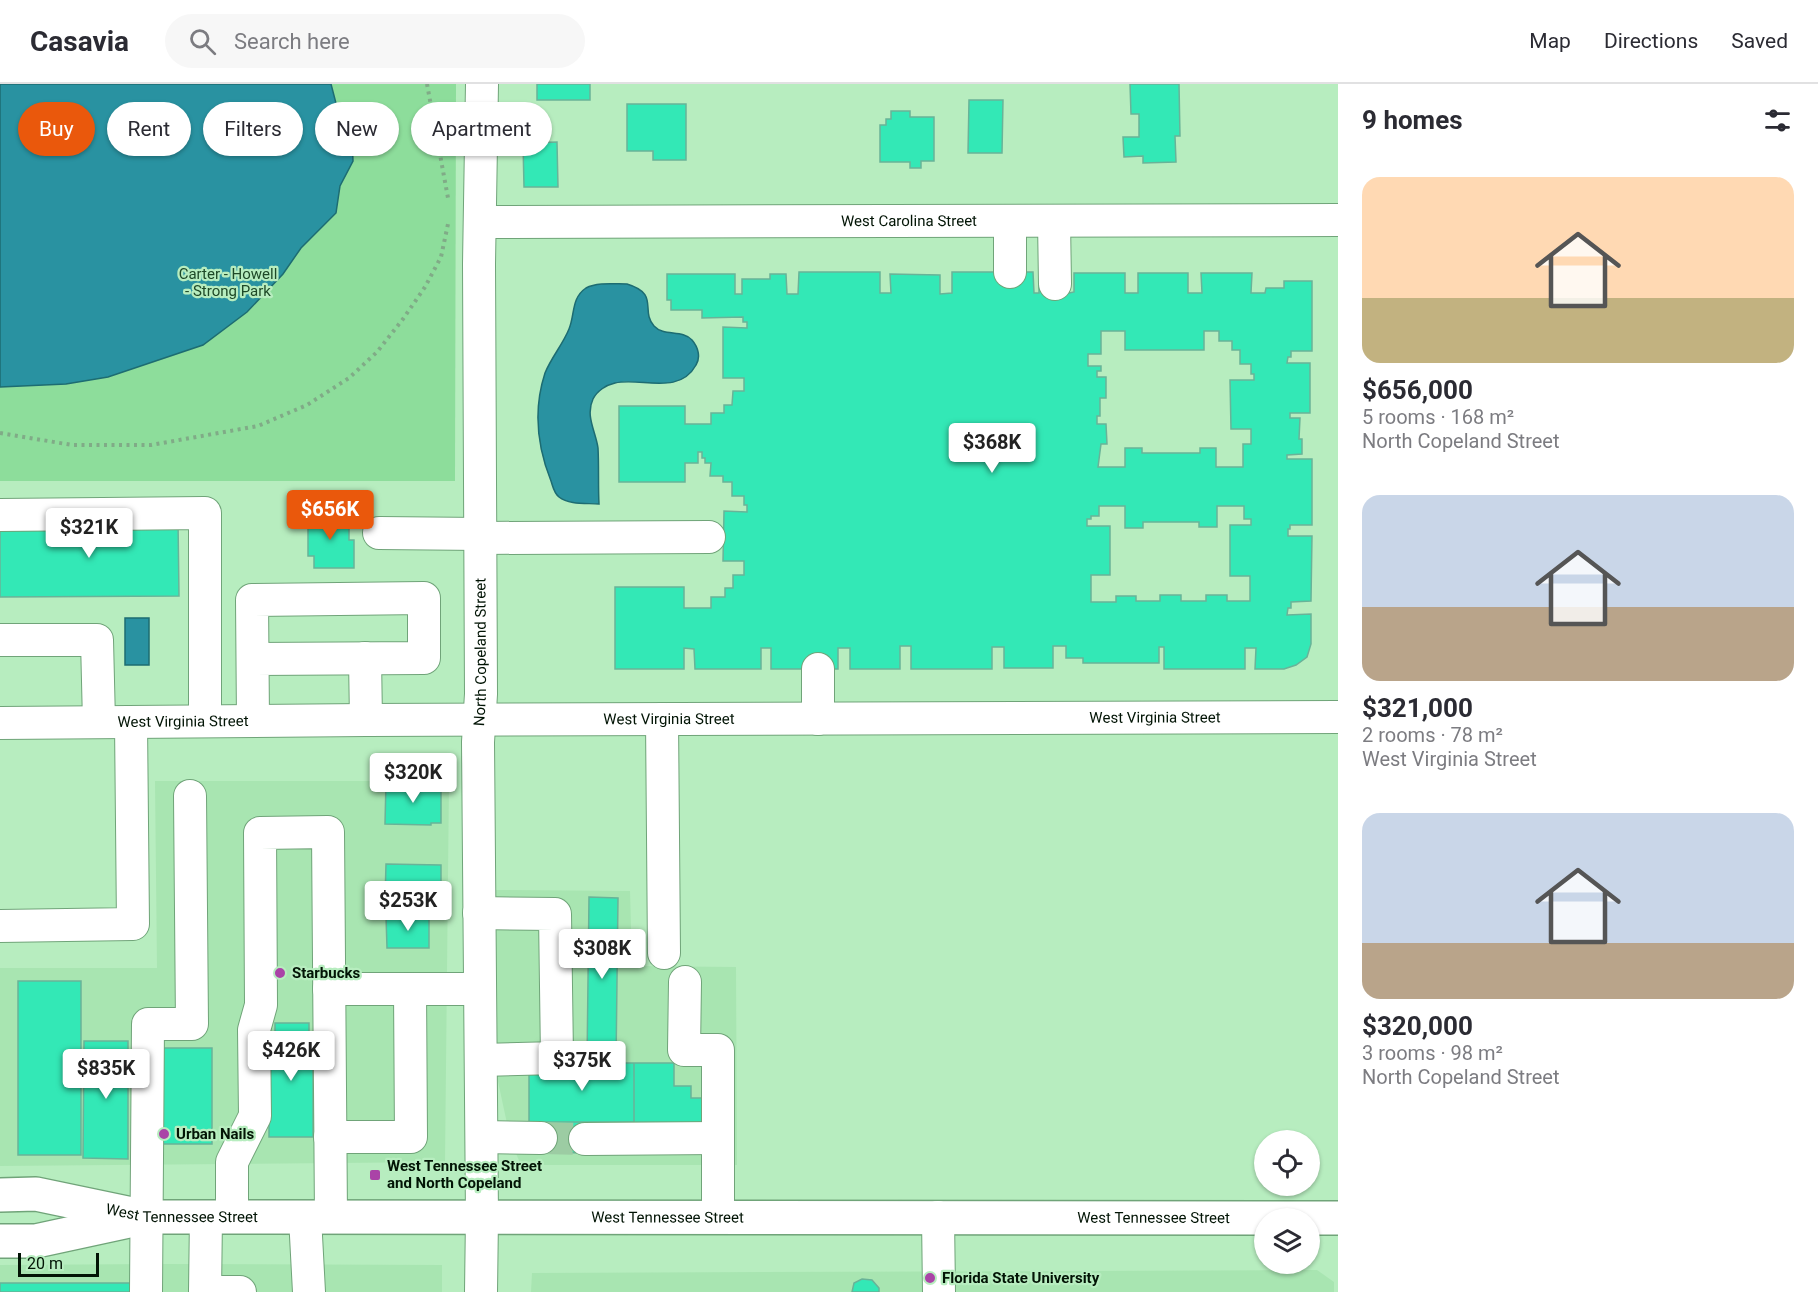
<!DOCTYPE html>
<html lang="en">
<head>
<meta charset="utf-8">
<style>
  :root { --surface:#fff; --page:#f7f7f7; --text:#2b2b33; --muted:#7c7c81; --line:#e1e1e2; --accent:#ea580c }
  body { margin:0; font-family:Roboto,sans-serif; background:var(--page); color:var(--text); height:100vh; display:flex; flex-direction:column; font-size:22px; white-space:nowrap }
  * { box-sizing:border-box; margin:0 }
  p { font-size:20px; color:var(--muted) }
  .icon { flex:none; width:33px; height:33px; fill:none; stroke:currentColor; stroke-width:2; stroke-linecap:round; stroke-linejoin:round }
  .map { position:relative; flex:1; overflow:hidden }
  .drawer { display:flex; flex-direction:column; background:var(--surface); width:480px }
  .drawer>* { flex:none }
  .banner { position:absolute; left:18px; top:18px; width:570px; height:54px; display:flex; gap:12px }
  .tools { position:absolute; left:1254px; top:1046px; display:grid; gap:12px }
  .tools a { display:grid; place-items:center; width:66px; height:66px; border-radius:50%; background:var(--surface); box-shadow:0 2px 4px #0004; font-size:30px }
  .scale { position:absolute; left:18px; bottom:15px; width:81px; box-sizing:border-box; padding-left:6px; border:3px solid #021405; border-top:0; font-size:16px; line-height:21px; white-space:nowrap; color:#021405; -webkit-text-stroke:4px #b7edbf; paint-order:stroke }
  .price { position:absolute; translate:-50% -51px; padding:0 14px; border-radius:6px; background:#fff; color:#222; font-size:20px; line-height:39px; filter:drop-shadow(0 2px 3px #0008) }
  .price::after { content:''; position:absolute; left:50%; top:36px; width:18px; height:14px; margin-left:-9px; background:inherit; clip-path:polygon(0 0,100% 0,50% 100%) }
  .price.on { background:var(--accent); color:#fff }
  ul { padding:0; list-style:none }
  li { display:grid; align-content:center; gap:12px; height:318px; padding:0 24px }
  li span { display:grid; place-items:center; height:186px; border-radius:18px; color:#555 }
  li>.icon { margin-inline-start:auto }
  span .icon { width:108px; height:108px; fill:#fffc; stroke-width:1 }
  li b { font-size:26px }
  h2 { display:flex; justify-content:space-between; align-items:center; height:72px; padding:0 24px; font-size:26px }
  .chip { padding:0 21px; border-radius:27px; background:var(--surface); box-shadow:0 2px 4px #0004; font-size:21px; line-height:54px }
  .chip.on { background:var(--accent); color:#fff }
  header { display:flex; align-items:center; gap:36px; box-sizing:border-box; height:84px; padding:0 30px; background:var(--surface); border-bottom:2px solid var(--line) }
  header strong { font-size:28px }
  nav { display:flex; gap:33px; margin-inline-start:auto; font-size:21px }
  .search { width:420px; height:54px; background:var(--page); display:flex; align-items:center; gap:15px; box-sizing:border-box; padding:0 21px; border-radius:33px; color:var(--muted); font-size:22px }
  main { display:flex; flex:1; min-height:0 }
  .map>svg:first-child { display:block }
  .built { fill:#a8e5b1 }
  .green { fill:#8ddd9b }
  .water { fill:#2992a1; stroke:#1d6c72; stroke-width:1.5 }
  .building { fill:#33e8b6; stroke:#69b398; stroke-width:1.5; fill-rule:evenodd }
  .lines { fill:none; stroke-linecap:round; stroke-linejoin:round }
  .minor-tunnel { stroke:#9ccca3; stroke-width:32; stroke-dasharray:32 16; stroke-linecap:butt }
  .minor-casing { stroke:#70a479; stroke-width:34 }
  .major-casing { stroke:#70a479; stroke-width:36 }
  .path { stroke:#80ab87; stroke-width:4; stroke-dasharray:3 4.5; stroke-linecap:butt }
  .minor { stroke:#fff; stroke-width:32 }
  .major { stroke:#fff; stroke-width:33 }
  .poi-dot { fill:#aa43a7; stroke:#b7edbf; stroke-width:2 }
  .labels { text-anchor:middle; stroke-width:4.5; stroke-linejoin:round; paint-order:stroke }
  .street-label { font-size:15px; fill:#021405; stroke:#b7edbf }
  .park-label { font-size:15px; fill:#1e4928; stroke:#b7edbf }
  .poi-label { font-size:15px; font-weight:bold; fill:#021405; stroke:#b7edbf; text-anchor:start }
</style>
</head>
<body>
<header>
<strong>Casavia</strong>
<div class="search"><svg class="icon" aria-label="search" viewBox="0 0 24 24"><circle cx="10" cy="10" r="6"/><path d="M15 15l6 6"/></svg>Search here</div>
<nav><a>Map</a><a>Directions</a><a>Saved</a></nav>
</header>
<main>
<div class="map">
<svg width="1338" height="1208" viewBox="0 0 1338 1208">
  <rect width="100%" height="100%" fill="#b7edbf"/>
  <!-- built -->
  <path class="built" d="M155 697H449L445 1078 0 1082V884H157Z
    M494 806 630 807 632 882 736 883 737 1081H521L511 1058 494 979Z
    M161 1180 442 1181V1208H0V1181Z
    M1317 1186 1334 1198V1208H531L532 1189Z"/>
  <!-- green -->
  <path class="green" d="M0 0H456L455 397H0Z"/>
  <!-- water -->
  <path class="water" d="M0 0H331L338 27 351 33 353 77 340 102 336 129 301 164 283 190 247 228 203 261 108 293 66 300 0 303Z
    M627 200C660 210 640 226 654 242 664 253 682 245 692 256 698 263 701 273 696 281 679 312 641 293 615 299 606 301 597 307 593 315 585 332 596 348 598 364 599 383 598 402 599 420 586 419 569 421 559 413 554 409 553 403 551 397 537 362 533 326 545 289 551 274 563 260 569 245 575 231 571 214 586 204 597 198 614 200 627 200Z
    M125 534H149V581H125Z"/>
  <!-- building -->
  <path class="building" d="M537 0H590V16H537Z
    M1130 0H1179L1180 52H1175L1176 78 1143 79V72L1124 73 1123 53H1139V30H1131Z
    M969 16H1003L1002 69H968Z
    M627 20H686V76H653V67H627Z
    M891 27H910V33H934V77H921V84H910V78H880V41H886V35H891Z
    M557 58 558 103H524L523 59Z
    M799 188H880V209H891L890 190 940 191V210L952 209V188H1033L1034 209H1039V201L1055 200H1069V209L1074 208V189H1125V209H1138V189H1188V209H1202L1201 189H1252L1251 209H1265L1266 204H1284V197H1312V267H1291V273H1288L1287 279H1310V329H1290V334H1300L1299 355H1302V370L1287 371V375H1312V441H1290V445H1288V452H1312L1311 517 1291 518V524H1288L1287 531 1311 530V560L1307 573 1296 581 1284 585H1255L1256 564H1245V585H1164V563H1159V579H1083V574H1066V562H1053V584H1004V563H992V585H911V562H900V585H850V564H838V585H771V564H761V585H695L694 565 684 564V585H615V503H684V524H711V513H725V504H733V491H744V477H723L724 427 747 428V421H744V412H732V398H723V392H710L711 379H705V374H702V368H698V379H685V398H619V322H685V340H711V329H724V321H732L733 307H744V294H723V243L747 244V238H743V233L702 234V226H671V216H667V190H735V210H742V195H770V190H786L787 210H798ZM1101 247H1125V266H1204V247H1219V257H1232V266H1240V280H1251V290H1254V296H1230L1231 345H1251V360H1243V383H1216V364H1200V369H1142V364H1125V383H1098L1101 360H1107L1106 340H1097V332H1100V314H1106V293H1097V287H1101V282H1088V270H1101ZM1099 422H1125V444H1143V438H1199V443H1217V422H1244V435H1251V441H1230V492H1250V517H1227V511H1206V517H1181V511H1160V517H1136V512H1116V518H1091V491H1110V442H1087V435H1091V432H1099Z
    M308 430H349V456H354V484H314V472H308Z
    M178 436 179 512 0 513V438Z
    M386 698 441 700V739H431V741L385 740Z
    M386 780 441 781V802H431V815H385Z
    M589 813 618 814 616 979H587Z
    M386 832H429V864H387Z
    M18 897H81V1071H18Z
    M275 939H309V960H313V1053H269V959L275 958Z
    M84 957H128V1075L83 1074Z
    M153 964H212V1060H153Z
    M529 979H634V1038H529Z
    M634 979H674V1002H691V1014H711V1039L634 1038Z
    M541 1038H585V1069L541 1068Z
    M862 1195 872 1196 879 1204V1208H852L854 1199Z
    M0 1199H132V1208H0Z"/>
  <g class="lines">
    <!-- minor-tunnel -->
    <path class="minor-tunnel" d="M541 1054 585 1055"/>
    <!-- minor casing -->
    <g class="minor-casing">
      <g id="minor">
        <path d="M1010 137V188"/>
        <path d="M1054 137 1055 200"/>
        <path id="s1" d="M480 138 1338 136"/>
        <path d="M0 431 205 429V637"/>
        <path d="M379 449 481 450"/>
        <path d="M481 454 709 453"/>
        <path d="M0 556H97L99 638"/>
        <path d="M365 574 366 636"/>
        <path d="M253 575 424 574V514L252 516 253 637"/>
        <path d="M818 585V635"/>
        <path d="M662 635 664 869"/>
        <path id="s2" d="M0 639 366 636 1338 633"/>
        <path d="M479 829 555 830 557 974 481 976"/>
        <path d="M0 842 133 840 131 638"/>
        <path d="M685 898 684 966H718V1133"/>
        <path d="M329 905H480"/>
        <path d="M330 1053H411L410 905"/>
        <path d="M482 1053 541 1054"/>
        <path d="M585 1055 718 1054"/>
        <path d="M232 1133V1078L255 1032 254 946 261 921 260 749 328 748 331 1133"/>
        <path d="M305 1133 309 1208"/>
        <path d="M938 1133 939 1208"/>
        <path d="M146 1208 148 940H192L190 712"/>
        <path d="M205 1208 206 1133"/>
        <path d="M205 1208H240"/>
        <path id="s3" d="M481 1208 482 1133 478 658 481 610 479 180 482 0"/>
      </g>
    </g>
    <!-- major casing -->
    <g class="major-casing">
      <g id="major">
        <path id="s4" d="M0 1111 36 1110 146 1133 1338 1134"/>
        <path d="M0 1157H36L133 1136"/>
      </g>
    </g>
    <!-- path -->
    <path class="path" d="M427 0 448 114
      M0 349 72 361H151L258 342 307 321 349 294 377 268 403 235 425 203 441 173 448 140"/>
    <!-- minor -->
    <use href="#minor" class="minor"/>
    <!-- major -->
    <use href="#major" class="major"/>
  </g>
  <!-- markers -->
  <g class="poi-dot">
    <circle cx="280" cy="889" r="6"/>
    <circle cx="164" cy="1050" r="6"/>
    <rect x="369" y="1085" width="12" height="12" rx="3"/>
    <circle cx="930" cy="1194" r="6"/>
  </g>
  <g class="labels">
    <!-- street labels -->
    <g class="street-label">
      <text dy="5" stroke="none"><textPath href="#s1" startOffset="429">West Carolina Street</textPath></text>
      <text dy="5" stroke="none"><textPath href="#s3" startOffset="640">North Copeland Street</textPath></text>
      <text dy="5" stroke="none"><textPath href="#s2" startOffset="1155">West Virginia Street</textPath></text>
      <text dy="5" stroke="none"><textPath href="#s2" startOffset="669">West Virginia Street</textPath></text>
      <text dy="5" stroke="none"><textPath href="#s2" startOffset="183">West Virginia Street</textPath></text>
      <text dy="5" stroke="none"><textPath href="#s4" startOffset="184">West Tennessee Street</textPath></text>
      <text dy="5" stroke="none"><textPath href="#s4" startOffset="670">West Tennessee Street</textPath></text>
      <text dy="5" stroke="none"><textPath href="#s4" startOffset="1156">West Tennessee Street</textPath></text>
    </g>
    <!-- park labels -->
    <g class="park-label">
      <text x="228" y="195">Carter - Howell<tspan x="228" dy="17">- Strong Park</tspan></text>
    </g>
    <!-- poi labels -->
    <g class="poi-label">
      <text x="292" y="894">Starbucks</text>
      <text x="176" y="1055">Urban Nails</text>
      <text x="387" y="1087">West Tennessee Street<tspan x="387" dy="17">and North Copeland</tspan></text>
      <text x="942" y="1199">Florida State University</text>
    </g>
  </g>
</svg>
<div class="tools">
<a><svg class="icon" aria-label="locate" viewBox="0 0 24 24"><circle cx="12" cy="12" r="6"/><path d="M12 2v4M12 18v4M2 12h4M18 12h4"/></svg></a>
<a><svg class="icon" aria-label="layers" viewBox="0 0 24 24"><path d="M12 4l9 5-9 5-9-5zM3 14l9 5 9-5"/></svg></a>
</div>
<div class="scale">20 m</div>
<b class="price" style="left:992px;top:390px">$368K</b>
<b class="price on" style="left:330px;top:457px">$656K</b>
<b class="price" style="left:89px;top:475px">$321K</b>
<b class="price" style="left:413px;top:720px">$320K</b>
<b class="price" style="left:408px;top:848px">$253K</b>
<b class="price" style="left:602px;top:896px">$308K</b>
<b class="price" style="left:291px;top:998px">$426K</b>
<b class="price" style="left:582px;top:1008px">$375K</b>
<b class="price" style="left:106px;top:1016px">$835K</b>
<div class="banner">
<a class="chip on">Buy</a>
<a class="chip">Rent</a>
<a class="chip">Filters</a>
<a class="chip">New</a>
<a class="chip">Apartment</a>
</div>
</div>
<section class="drawer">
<h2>9 homes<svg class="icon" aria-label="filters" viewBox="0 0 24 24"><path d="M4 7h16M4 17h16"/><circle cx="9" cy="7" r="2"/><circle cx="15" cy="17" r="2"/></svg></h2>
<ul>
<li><span style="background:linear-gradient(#ffd9b3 65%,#c2b280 0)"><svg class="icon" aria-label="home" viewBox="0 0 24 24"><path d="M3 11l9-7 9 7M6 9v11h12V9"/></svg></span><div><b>$656,000</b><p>5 rooms · 168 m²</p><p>North Copeland Street</p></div></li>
<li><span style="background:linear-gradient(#c9d6e8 60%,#b9a48a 0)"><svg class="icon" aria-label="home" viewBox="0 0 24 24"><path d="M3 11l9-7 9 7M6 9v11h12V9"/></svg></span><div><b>$321,000</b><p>2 rooms · 78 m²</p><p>West Virginia Street</p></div></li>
<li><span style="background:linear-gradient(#c9d6e8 70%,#b9a48a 0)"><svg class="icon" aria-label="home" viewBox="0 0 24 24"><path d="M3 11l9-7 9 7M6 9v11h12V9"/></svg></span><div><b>$320,000</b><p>3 rooms · 98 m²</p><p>North Copeland Street</p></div></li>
</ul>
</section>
</main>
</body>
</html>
